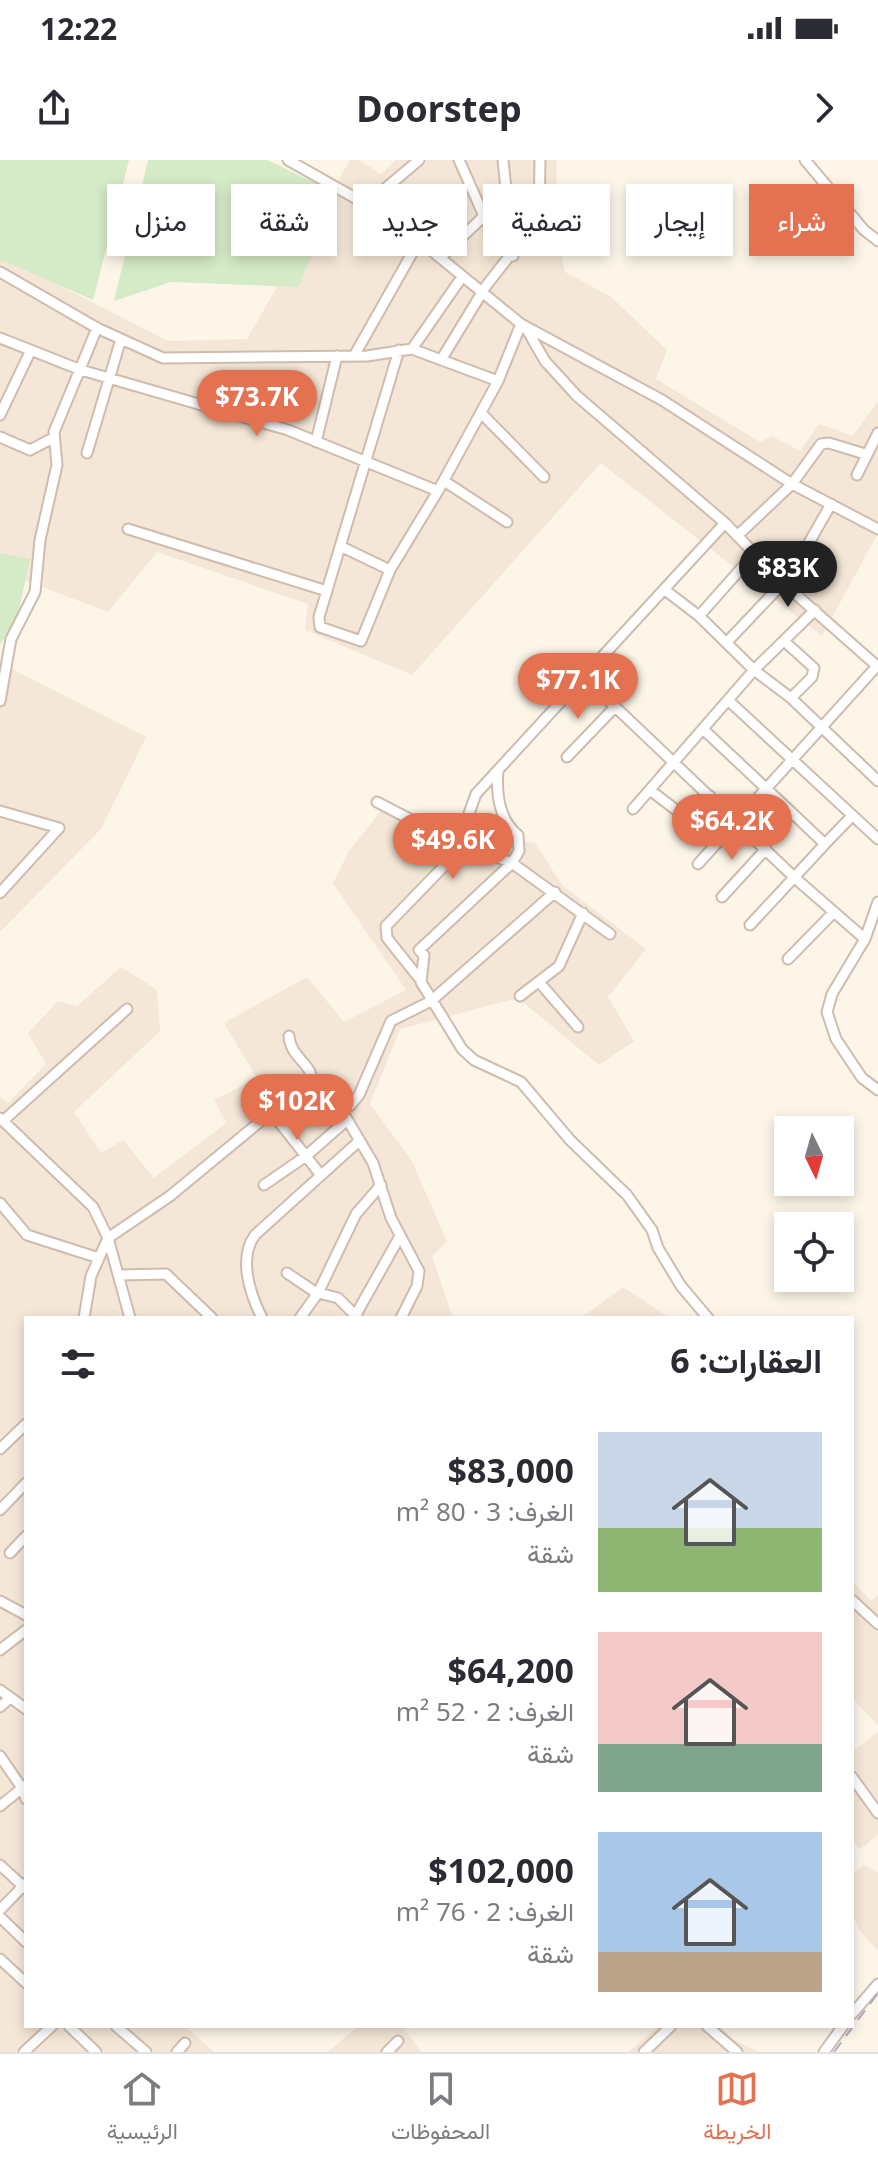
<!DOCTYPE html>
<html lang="ar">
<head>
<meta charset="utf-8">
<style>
  :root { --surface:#fff; --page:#f2f2f3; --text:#2b2b33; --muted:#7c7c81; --line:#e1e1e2; --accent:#e47150 }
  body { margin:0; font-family:"Noto Sans",Vazirmatn,sans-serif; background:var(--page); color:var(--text); direction:rtl; height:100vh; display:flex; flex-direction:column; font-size:30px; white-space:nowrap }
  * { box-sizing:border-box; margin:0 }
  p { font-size:26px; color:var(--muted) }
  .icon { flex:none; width:44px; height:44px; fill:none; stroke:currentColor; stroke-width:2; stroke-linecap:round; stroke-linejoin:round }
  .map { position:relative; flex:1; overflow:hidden; direction:ltr }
  .details { position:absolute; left:24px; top:1156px; width:830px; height:712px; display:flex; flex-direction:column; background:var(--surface); border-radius:0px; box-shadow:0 4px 12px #0003; direction:rtl }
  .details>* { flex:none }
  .hud { position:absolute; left:24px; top:24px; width:830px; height:72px; direction:rtl; display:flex; gap:16px }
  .needle { width:52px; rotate:175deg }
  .buttons { position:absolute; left:774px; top:956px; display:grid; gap:16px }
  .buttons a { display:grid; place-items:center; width:80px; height:80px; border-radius:0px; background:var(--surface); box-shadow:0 4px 12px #0003; font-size:40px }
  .price { position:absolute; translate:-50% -68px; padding:0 18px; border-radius:28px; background:var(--accent); color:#fff; font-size:26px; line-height:52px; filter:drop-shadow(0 2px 4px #0008) }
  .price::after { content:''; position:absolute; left:50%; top:48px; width:24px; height:18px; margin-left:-12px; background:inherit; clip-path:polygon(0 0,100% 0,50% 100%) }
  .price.selected { background:#222; color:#fff }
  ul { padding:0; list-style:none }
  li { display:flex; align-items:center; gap:24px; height:200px; padding:0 32px }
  li span { display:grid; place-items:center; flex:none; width:224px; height:160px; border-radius:0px; color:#555 }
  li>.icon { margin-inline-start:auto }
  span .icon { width:96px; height:96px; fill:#fffc; stroke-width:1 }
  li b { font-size:34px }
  h2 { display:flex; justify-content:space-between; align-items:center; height:96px; padding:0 32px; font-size:34px }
  .chip { padding:0 28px; border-radius:0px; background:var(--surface); box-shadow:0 4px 12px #0003; font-size:28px; line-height:72px }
  .chip.selected { background:var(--accent); color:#fff }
  .status { display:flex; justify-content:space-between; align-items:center; height:56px; padding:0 40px; background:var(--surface); direction:ltr }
  .status svg { height:22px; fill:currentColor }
  header { display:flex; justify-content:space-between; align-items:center; height:104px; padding:0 32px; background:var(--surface); font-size:36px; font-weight:700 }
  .dock { display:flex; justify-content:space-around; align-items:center; height:112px; border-top:2px solid var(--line); background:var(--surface); font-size:22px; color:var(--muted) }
  .dock a { display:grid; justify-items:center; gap:4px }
  .dock .selected { color:var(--accent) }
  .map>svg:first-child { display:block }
  .residential { fill:#f4e7d7 }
  .green { fill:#d5eac6 }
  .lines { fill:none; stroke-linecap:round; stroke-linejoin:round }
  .minor-casing { stroke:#cebcae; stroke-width:13 }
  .minor { stroke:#fff; stroke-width:9 }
  .rail { stroke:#b8a6c7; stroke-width:2; stroke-dasharray:12 8; stroke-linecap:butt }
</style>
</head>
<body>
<div class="status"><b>12:22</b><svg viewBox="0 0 49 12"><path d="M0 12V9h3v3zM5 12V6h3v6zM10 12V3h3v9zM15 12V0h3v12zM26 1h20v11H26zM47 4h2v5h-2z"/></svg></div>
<header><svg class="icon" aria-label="forward" viewBox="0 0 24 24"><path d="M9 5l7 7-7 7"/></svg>Doorstep<svg class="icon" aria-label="share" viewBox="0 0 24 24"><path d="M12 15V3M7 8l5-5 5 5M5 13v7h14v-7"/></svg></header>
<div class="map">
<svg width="878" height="1892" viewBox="0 0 878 1892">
  <rect width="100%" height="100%" fill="#fcf5e8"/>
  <!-- residential -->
  <path class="residential" d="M350 0H359L381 14 396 0H557L555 61 565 112 610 136 667 190 656 219 760 282 772 276 800 291 819 264 853 276 878 241V373L822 476 601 303 412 515 305 470 308 444 157 392 108 452 0 411V95L168 181 247 179Z
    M0 503 146 577 101 669 0 772Z
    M388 642 443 665 535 683 562 725 646 789 608 837 634 881 599 905 518 838 400 869 370 944 412 1001 447 1082 432 1096 453 1158H26V1866H185L214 1892H0V937L8 943 46 904 28 873 58 841 77 846 121 807 157 830 160 871 74 952 101 993 123 980 154 1018 226 963 214 940 257 918 224 863 307 817 344 862 406 830 333 723 349 691Z
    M623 1127 670 1158H581Z
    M852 1421 871 1441 878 1435V1565L852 1538Z
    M878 1572V1675L860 1689 852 1679V1592Z
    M864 1705 878 1713V1791L860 1771 852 1752V1714Z
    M358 1866H402L421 1892H328Z
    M658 1866H720L734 1880 759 1892H628Z"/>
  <!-- green -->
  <path class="green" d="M0 0H129L93 140 2 100 0 103Z
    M148 0H267L336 33 299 127 171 122 114 141Z
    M0 393 30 399 18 454 0 485Z"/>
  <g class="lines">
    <!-- minor casing -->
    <g class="minor-casing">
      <path id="minor" d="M288 0 394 60 521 164 662 240 792 324 878 369
        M503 0 513 96
        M805 0 864 70 878 81
        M368 43 419 0
        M440 98 484 56 459 0
        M0 112 97 168 163 198 367 196 412 189 498 221
        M526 168 545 201 577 236 725 363 783 423 878 507
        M0 178 81 210 288 270 438 331
        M412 189 462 117
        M399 190 319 457 320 467 361 481 390 410 438 331 498 221 521 164
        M354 196 419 81
        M441 200 486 126 539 58 540 0
        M481 253 544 317
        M0 255 30 192
        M0 277 30 290 53 278
        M316 282 337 196
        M87 293 121 179
        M857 315 878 273
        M444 321 507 362
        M128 369 327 431
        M737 376 792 324 821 284 829 283 865 294
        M340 386 390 410
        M785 425 831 344
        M665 430 699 456 754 510 791 538 878 621
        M699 456 754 394
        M784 481 814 508 812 517 791 538
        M727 482 783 423
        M585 518 795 718 865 779
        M0 541 11 479 35 432 40 380 57 305 54 272 97 168
        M729 541 878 679
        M704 570 825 684 750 765
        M567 597 614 548
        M650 630 680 653 692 652 710 636
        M377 642 440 675 512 703 610 774
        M633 649 754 510 815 450
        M0 651 59 668 0 733
        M825 684 852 656
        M698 704 877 506
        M722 737 766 689
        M878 742 865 779 832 834 827 852 836 879 862 918 878 930
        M788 799 834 752
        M419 818 387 778 386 766 447 703 455 692 476 634 498 610
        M539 822 578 867
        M520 836 559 806 583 753
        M304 931 325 947 350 946 359 935 391 861 431 841 555 732
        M341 949 373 1003 391 1058 419 1111 417 1126 401 1158
        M272 953 320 1014
        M0 958 93 1047 108 1078 130 1158
        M3 961 127 849
        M264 1025 306 996 347 960
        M0 1043 27 1075 99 1098
        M287 1113 315 1132 338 1138 358 1158
        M120 1115 166 1114 212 1158
        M84 1158 91 1116 108 1078 170 1036 285 941 312 924C315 905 290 898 289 876
        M262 1158C250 1134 238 1098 255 1075L358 982
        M300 1158 318 1133 356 1054 381 1025
        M354 1158 400 1076
        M708 1158 681 1126 658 1088 652 1070 627 1035 570 980 521 922 474 900 462 889 421 822 424 795 419 790 512 703 519 691 518 675C499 660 496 634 498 610L725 363
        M0 1289 26 1264
        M0 1350 26 1323
        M10 1393 26 1376
        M852 1440 878 1464
        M0 1441 26 1455
        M0 1490 26 1470
        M0 1530 26 1549
        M0 1547 10 1538
        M0 1596 22 1628 26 1639
        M852 1617 878 1653
        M0 1646 26 1625
        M0 1705 26 1729
        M0 1750 26 1723
        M0 1757 26 1782
        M0 1799 26 1823
        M852 1854 878 1824
        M69 1866 96 1892
        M116 1866 146 1892
        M707 1866 737 1892
        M24 1892 52 1866
        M177 1892 185 1883
        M387 1892 398 1881
        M644 1892 671 1866
        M824 1892 843 1866"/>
    </g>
    <!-- minor -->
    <use href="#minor" class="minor"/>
    <!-- rail -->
    <path class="rail" d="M834 1892 878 1833"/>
  </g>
</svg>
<div class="buttons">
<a><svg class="needle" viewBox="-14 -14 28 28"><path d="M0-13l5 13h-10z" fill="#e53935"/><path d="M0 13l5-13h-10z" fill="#7c7c81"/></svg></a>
<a><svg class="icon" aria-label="locate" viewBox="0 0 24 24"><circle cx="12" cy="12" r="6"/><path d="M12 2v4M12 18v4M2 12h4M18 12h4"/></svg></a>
</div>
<b class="price" style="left:257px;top:278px">$73.7K</b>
<b class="price selected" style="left:788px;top:449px">$83K</b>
<b class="price" style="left:578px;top:561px">$77.1K</b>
<b class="price" style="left:732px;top:702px">$64.2K</b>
<b class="price" style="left:453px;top:721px">$49.6K</b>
<b class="price" style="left:297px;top:982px">$102K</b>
<div class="hud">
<a class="chip selected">شراء</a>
<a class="chip">إيجار</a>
<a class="chip">تصفية</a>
<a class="chip">جديد</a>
<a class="chip">شقة</a>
<a class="chip">منزل</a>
</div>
<section class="details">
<h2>العقارات: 6<svg class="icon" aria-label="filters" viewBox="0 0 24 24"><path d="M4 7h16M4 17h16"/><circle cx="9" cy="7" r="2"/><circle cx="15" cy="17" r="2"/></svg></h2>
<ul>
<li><span style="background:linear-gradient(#c9d6e8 60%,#8fb573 0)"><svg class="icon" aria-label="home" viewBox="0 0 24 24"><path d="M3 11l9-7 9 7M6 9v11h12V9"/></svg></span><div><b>$83,000</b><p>الغرف: 3 · 80 m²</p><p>شقة</p></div></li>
<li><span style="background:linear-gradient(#f6c9c9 70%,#7fa58c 0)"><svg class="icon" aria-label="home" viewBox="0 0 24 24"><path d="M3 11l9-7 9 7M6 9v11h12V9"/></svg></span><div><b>$64,200</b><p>الغرف: 2 · 52 m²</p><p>شقة</p></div></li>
<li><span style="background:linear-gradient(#a9c7e8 75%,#b9a48a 0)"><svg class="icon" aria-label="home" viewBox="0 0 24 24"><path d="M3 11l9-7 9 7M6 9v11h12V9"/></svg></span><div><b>$102,000</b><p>الغرف: 2 · 76 m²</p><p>شقة</p></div></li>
</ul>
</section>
</div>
<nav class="dock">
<a class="selected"><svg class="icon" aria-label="map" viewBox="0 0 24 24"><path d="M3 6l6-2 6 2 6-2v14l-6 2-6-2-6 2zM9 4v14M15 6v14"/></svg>الخريطة</a>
<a><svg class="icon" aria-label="saved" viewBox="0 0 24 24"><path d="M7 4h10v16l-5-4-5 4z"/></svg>المحفوظات</a>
<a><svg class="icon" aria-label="home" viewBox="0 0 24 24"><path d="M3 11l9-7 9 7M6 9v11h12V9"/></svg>الرئيسية</a>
</nav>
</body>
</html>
